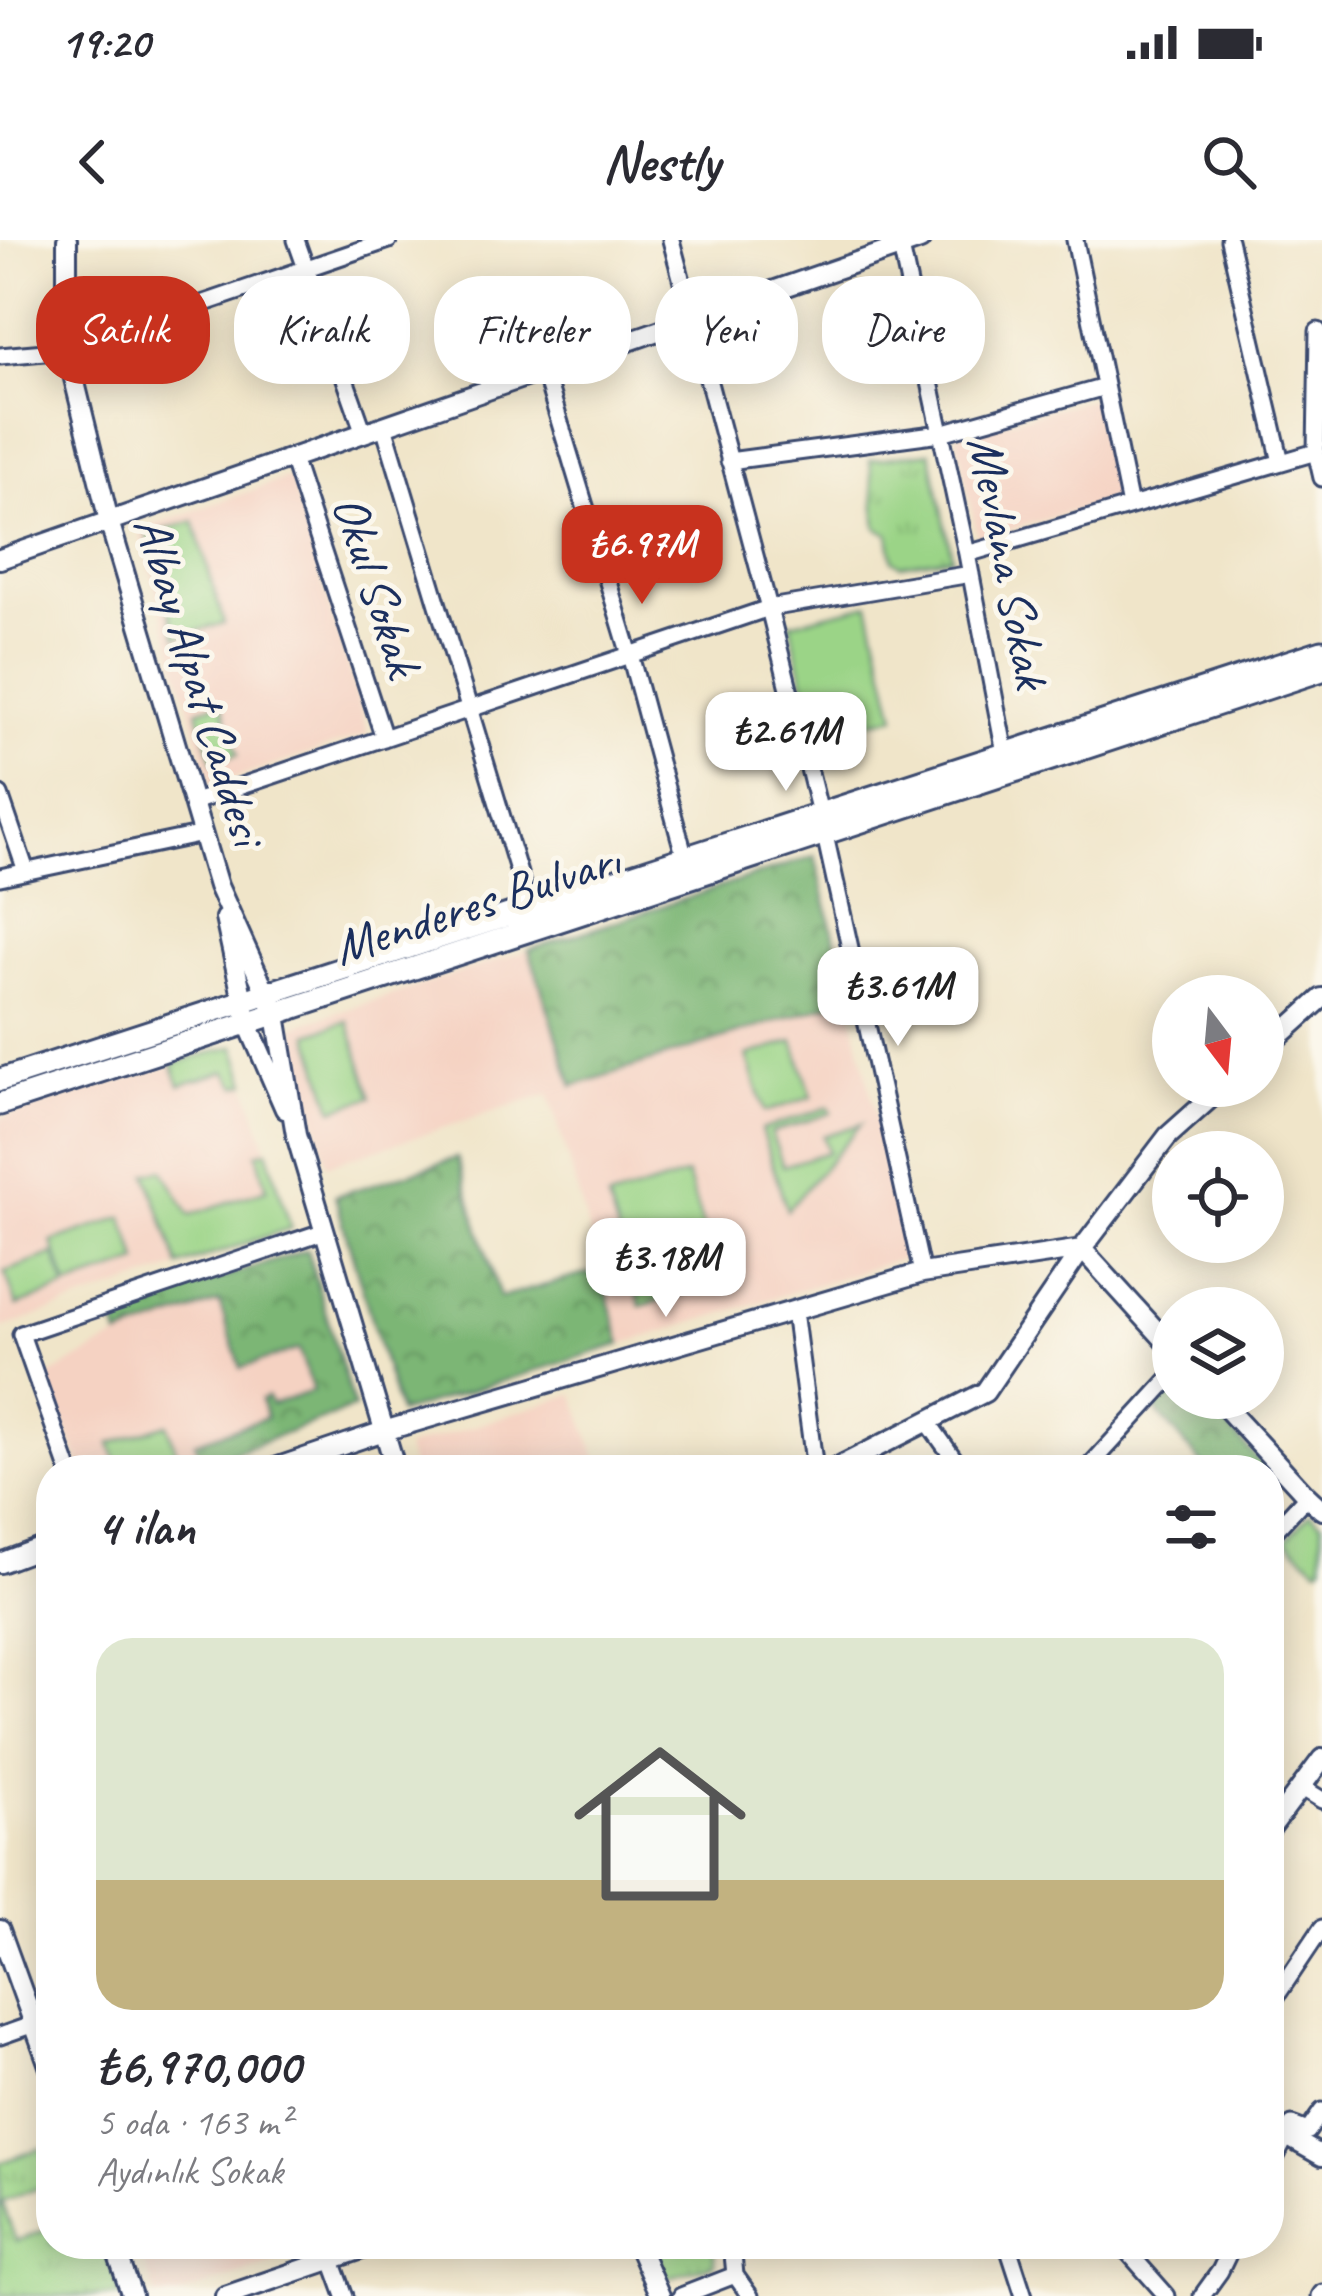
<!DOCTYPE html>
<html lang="tr">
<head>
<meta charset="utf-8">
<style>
  :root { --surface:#fff; --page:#f2f2f3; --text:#2b2b33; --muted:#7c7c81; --line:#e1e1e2; --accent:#c8321e }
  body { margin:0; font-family:Caveat,sans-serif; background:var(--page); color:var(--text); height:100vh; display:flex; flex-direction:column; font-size:45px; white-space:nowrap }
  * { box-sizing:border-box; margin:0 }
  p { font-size:39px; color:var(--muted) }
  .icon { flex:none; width:66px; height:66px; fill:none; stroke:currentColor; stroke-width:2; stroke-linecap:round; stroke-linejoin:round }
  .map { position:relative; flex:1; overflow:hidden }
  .details { position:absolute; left:36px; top:1215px; width:1248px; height:804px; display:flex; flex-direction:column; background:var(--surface); border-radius:48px; box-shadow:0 6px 30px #0003 }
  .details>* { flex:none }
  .hud { position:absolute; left:36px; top:36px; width:1251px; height:108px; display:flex; gap:24px }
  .needle { width:78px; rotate:164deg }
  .buttons { position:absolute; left:1152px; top:735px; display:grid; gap:24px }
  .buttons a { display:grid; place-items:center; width:132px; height:132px; border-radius:50%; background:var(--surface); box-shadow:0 6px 30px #0003; font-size:60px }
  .price { position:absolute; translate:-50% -102px; padding:0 27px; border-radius:24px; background:#fff; color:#222; font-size:39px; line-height:78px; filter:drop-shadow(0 3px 6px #0008) }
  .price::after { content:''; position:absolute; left:50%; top:72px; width:36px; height:27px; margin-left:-18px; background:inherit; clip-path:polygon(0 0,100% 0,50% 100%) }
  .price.on { background:var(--accent); color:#fff }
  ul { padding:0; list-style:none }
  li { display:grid; align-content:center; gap:24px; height:636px; padding:0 60px }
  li+li { border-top:3px solid var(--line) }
  li span { display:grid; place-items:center; height:372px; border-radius:36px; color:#555 }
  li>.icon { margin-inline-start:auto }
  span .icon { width:216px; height:216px; fill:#fffc; stroke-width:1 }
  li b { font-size:51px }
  h2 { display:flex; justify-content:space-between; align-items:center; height:144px; padding:0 60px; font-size:51px }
  .tag { padding:0 42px; border-radius:48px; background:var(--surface); box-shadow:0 6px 30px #0003; font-size:42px; line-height:108px }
  .tag.on { background:var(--accent); color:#fff }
  .status { display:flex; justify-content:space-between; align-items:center; height:84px; padding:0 60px; background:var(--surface); direction:ltr }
  .status svg { height:33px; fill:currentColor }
  header { display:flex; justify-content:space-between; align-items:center; height:156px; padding:0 60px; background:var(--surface); font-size:54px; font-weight:700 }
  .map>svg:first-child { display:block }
  .built { fill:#f5d2c2 }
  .grass { fill:#9bd487; stroke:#5b8272; stroke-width:3 }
  .forest { fill:url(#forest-crowns); stroke:#4c7269; stroke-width:3 }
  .park { fill:url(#park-tufts); stroke:#5b8272; stroke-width:3 }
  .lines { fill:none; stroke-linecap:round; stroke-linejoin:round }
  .minor-casing { stroke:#3b4a6e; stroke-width:21 }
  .tertiary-casing { stroke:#3b4a6e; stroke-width:24 }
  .secondary-casing { stroke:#3b4a6e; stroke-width:27 }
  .minor { stroke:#fff; stroke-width:15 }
  .tertiary { stroke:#fff; stroke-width:18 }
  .secondary { stroke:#fff; stroke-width:21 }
  .labels { text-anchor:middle; stroke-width:10; stroke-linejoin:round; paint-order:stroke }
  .street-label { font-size:51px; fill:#1b2f5e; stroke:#fbf7ec }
</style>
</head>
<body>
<div class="status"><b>19:20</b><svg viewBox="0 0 49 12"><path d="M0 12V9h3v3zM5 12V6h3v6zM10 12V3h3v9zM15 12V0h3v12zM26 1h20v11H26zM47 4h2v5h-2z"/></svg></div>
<header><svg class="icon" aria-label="back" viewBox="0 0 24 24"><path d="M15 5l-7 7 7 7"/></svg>Nestly<svg class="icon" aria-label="search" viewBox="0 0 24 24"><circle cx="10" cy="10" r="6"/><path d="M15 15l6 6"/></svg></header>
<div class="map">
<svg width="1322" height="2056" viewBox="0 0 1322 2056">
  <defs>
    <pattern id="forest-crowns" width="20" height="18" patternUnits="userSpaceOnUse" patternTransform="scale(3)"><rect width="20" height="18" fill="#7cb674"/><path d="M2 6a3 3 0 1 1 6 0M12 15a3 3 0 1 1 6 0" fill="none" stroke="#659462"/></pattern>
    <pattern id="park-tufts" width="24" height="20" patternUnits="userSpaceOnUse" patternTransform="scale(3)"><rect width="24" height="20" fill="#9bd487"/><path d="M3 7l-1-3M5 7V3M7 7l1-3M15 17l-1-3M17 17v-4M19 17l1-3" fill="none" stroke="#85b677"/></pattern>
  </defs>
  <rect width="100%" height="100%" fill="#fbf7ec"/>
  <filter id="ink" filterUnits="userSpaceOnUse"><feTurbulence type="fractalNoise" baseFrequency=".00833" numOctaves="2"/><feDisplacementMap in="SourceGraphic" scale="24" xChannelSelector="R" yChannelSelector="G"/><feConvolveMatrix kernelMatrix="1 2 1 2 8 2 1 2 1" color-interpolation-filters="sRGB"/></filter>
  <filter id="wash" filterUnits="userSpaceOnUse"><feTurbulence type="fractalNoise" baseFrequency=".004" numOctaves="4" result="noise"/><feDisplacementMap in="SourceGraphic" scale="48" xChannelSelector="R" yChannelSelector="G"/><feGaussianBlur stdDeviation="2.7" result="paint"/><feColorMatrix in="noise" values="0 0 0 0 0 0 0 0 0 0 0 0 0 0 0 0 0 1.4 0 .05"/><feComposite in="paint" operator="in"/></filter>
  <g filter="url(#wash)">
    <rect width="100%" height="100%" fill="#f0e5c9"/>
    <!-- built -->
    <path class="built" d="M1098 157 1116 259 978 299 956 195Z
      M290 237 368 494 212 546 140 295 143 289Z
      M529 710 574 846 849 758 908 1017 622 1104 549 854 327 925 293 787Z
      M235 806 291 988 0 1089V878Z
      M307 1010 354 1168 186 1230H82L47 1137 119 1097 113 1074Z
      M574 1154 601 1230H412L406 1208Z
      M137 2004H310L312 2009 177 2056H156Z"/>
    <!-- grass -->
    <path class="grass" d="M194 281 224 383 177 397 147 295Z
      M869 364 896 476 816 494 790 383Z
      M221 462 238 514 213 522 197 470Z
      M348 781 372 857 333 869 309 794Z
      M794 801 812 857 765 872 747 816Z
      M235 806 247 843 237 846 226 831 180 845 172 824Z
      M829 867 831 873 771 893 783 926 828 912 823 896 861 884 787 970 761 890Z
      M267 910 291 988 179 1026 147 934 163 929 190 975 267 949 257 913Z
      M687 935 720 1041 641 1066 608 960Z
      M123 977 139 1022 68 1047 52 1002Z
      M54 1014 66 1048 17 1066 5 1032Z
      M167 1184 177 1213 133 1230H120L110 1204Z
      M1310 1273 1322 1283V1324L1318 1328 1286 1300Z"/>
    <!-- forest -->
    <path class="forest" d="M815 616 849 758 573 846 529 710Z
      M457 918 500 1058 600 1030 622 1104 399 1173 335 956Z
      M307 1010 354 1168 202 1224 195 1202 266 1178 261 1160 267 1157 271 1165 313 1151 299 1109 241 1128 219 1062 119 1097 113 1074Z
      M1173 1148V1158H1202L1267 1230H1207L1154 1167Z"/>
    <!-- park -->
    <path class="park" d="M930 212 952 317 900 325 893 320 889 294 877 288 870 220Z
      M41 1908 51 1936V1943L2 1962 16 2001 51 1988V2004H103L122 2056H0V1923Z
      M653 2004H714V2024L666 2038Z"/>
  </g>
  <g filter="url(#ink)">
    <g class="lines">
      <!-- minor casing -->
      <g class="minor-casing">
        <path id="minor" d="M296 0 364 193
          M671 0 769 368 820 573
          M1075 0 1130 266
          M1229 0 1281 222
          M901 7 967 314 1005 513
          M1318 91 1316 212 1322 238
          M0 116 67 110 389 0
          M544 130 630 415 685 618
          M384 186 530 670
          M292 218 384 498
          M729 221 941 193 1105 147
          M967 314 1316 212
          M0 555 26 631
          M194 562 769 368 971 334
          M825 595 922 1033
          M0 637 203 594
          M794 1071 815 1230
          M927 1181 962 1230
          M69 1230 21 1094 325 991
          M1086 1230 1173 1135
          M1269 1297 1307 1256
          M1301 1547 1322 1560
          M1269 1767 1322 1688
          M0 1796 34 1784
          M1269 1930 1292 1885 1308 1891 1322 1871
          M326 2004 345 2056
          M732 2004 735 2035 750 2056
          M1007 2004 1024 2056
          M1121 2004 1167 2056
          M681 2056 735 2035
          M1202 2056 1220 2031 1233 2004
          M1320 2056 1322 2053"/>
      </g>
      <!-- tertiary casing -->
      <g class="tertiary-casing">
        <path id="tertiary" d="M67 0V110L109 281 218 646 276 775 296 895 396 1230
          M0 319 920 0
          M225 678 248 784 285 869
          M1263 811 1322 758
          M1082 1009 1173 1109
          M1217 1158 1307 1256 1322 1270
          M269 1230 384 1191 922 1033 1082 1009
          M832 1230 985 1152 1082 1009 1168 896 1224 846
          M0 1323 51 1304
          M1269 1590 1322 1519
          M0 1690 51 1831
          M1269 1886 1322 1916
          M114 2004 132 2056
          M637 2004 660 2056
          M225 2056 377 2004"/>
      </g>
      <!-- secondary casing -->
      <g class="secondary-casing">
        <path id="secondary" d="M0 840 1322 411
          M0 864 1322 430"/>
      </g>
      <!-- minor -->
      <use href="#minor" class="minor"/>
      <!-- tertiary -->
      <use href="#tertiary" class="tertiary"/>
      <!-- secondary -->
      <use href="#secondary" class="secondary"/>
    </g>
  </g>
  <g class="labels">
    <!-- street labels -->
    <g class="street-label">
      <text transform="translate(1010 322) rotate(79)" y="18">Mevlana Sokak</text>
      <text transform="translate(378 345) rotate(72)" y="18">Okul Sokak</text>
      <text transform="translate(201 440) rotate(73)" y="18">Albay Alpat Caddesi</text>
      <text transform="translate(476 662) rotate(-18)" y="18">Menderes Bulvarı</text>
    </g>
  </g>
</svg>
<div class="buttons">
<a><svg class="needle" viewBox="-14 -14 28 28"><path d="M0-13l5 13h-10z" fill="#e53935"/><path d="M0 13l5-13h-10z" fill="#7c7c81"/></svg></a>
<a><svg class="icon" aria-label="locate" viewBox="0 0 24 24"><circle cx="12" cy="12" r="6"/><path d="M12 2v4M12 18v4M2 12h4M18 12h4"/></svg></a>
<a><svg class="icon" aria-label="layers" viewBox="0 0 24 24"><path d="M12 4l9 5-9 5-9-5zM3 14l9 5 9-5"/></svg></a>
</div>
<b class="price on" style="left:642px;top:367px">₺6.97M</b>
<b class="price" style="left:786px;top:554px">₺2.61M</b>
<b class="price" style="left:898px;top:809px">₺3.61M</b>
<b class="price" style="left:666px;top:1080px">₺3.18M</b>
<div class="hud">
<a class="tag on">Satılık</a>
<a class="tag">Kiralık</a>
<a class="tag">Filtreler</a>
<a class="tag">Yeni</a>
<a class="tag">Daire</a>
</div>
<section class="details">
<h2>4 ilan<svg class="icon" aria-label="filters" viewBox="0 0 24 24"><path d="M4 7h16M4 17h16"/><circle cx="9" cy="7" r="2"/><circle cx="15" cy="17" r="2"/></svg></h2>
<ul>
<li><span style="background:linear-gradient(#dfe7d0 65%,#c2b280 0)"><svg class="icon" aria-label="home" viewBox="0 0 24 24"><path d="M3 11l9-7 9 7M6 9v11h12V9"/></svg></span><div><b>₺6,970,000</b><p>5 oda · 163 m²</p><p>Aydınlık Sokak</p></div></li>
</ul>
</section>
</div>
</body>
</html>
